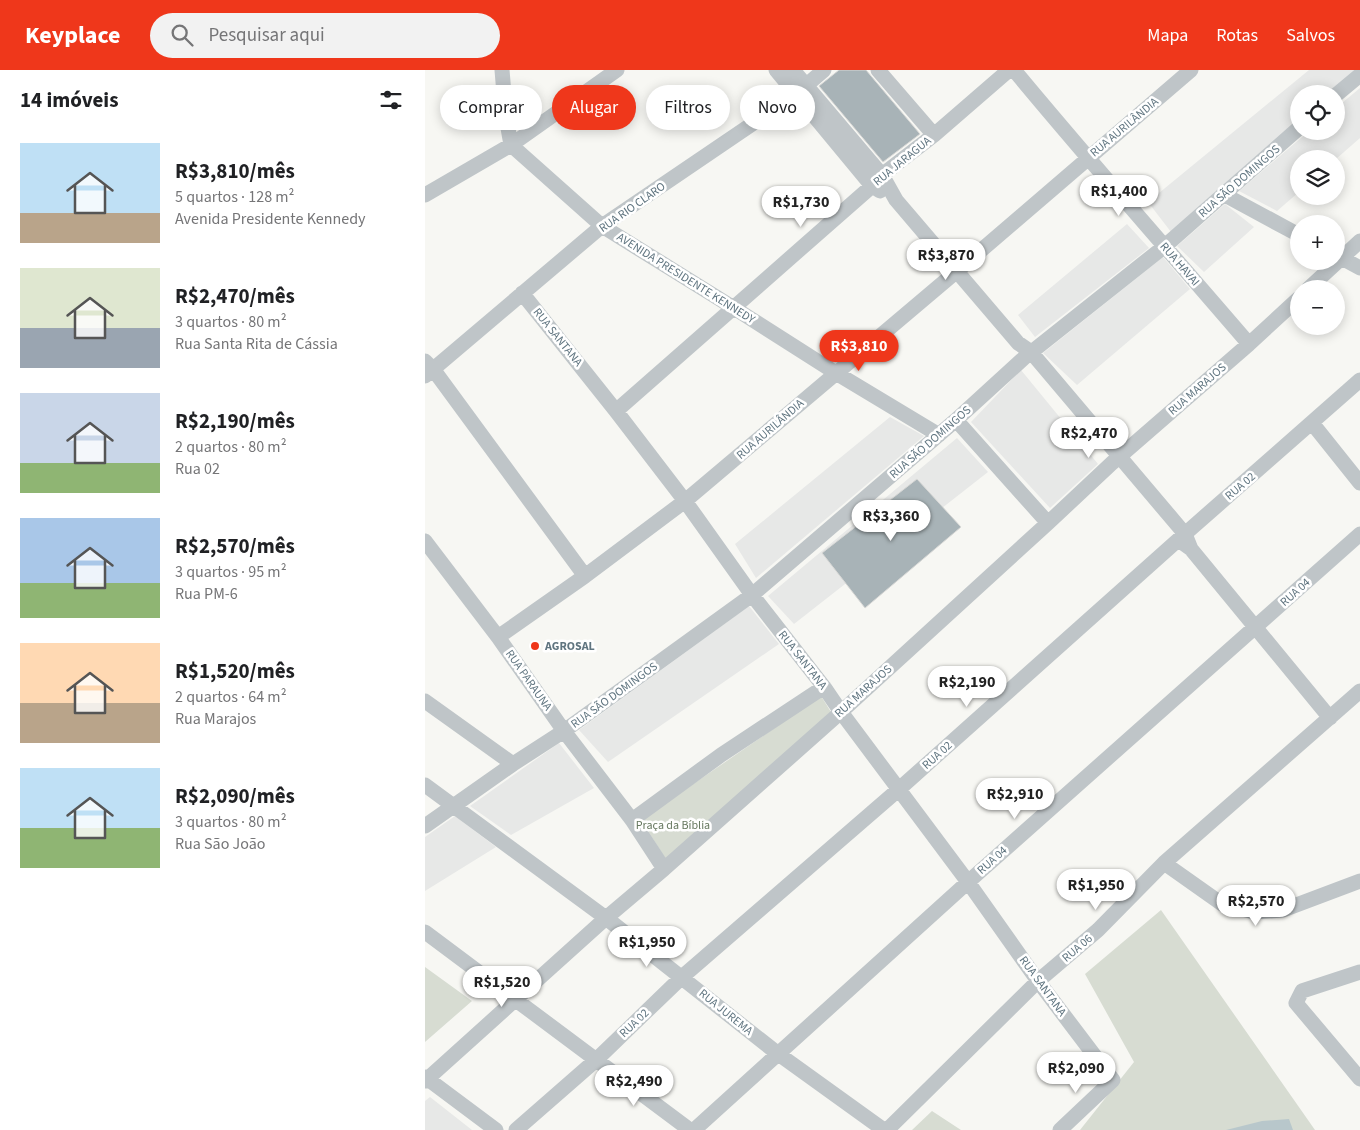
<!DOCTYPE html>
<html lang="pt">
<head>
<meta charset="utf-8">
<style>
  :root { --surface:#fff; --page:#f2f2f2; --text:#202124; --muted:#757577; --accent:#ef371b }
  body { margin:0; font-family:"Source Sans 3",sans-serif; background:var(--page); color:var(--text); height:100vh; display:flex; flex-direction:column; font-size:19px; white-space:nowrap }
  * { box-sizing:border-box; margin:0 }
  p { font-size:16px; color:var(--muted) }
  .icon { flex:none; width:28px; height:28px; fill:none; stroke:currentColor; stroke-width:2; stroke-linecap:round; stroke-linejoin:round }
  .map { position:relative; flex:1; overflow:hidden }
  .sheet { display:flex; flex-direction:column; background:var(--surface); width:425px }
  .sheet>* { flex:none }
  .banner { position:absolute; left:15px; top:15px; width:475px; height:45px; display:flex; gap:10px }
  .controls { position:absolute; left:865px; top:15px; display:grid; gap:10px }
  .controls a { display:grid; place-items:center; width:55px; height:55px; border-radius:50%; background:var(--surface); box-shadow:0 2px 12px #0003; font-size:25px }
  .price { position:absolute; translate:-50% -42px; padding:0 11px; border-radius:18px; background:#fff; color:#222; font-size:16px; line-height:32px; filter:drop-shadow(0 1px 2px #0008) }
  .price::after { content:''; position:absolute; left:50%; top:30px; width:15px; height:11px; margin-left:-8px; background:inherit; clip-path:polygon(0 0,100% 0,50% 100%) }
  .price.on { background:var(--accent); color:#fff }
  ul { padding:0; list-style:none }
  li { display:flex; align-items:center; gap:15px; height:125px; padding:0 20px }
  li span { display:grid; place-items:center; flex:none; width:140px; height:100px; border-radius:0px; color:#555 }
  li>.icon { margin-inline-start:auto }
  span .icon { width:60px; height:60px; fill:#fffc; stroke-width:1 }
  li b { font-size:21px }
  h2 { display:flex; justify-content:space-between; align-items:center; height:60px; padding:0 20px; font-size:21px }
  .tag { padding:0 18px; border-radius:22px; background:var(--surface); box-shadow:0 2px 12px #0003; font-size:18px; line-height:45px }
  .tag.on { background:var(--accent); color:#fff }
  header { display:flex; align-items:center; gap:30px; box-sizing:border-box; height:70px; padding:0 25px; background:var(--accent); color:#fff }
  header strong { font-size:24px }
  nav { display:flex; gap:28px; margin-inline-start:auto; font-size:18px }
  .search { width:350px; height:45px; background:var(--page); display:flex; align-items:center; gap:12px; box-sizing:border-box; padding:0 18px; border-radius:28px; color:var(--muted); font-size:19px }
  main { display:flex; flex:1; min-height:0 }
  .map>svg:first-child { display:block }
  .built { fill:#e7e8e7 }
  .green { fill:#d7dcd2 }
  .water { fill:#b8c7cb }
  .building { fill:#a8b3b7; stroke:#d8d8d6 }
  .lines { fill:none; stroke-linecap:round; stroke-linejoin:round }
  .minor { stroke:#bfc5c8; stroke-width:15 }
  .poi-dot { fill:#ef371b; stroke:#fff; stroke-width:2 }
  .labels { text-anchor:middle; stroke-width:5; stroke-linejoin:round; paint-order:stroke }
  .street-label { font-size:12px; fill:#607580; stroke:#fff }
  .poi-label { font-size:12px; font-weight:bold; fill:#607580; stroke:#fff; text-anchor:start }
  .park-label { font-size:12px; fill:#66785f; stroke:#fff }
</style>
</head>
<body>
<header>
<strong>Keyplace</strong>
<div class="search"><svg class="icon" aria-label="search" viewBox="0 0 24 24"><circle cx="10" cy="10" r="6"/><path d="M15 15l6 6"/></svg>Pesquisar aqui</div>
<nav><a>Mapa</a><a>Rotas</a><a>Salvos</a></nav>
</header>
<main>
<section class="sheet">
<h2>14 imóveis<svg class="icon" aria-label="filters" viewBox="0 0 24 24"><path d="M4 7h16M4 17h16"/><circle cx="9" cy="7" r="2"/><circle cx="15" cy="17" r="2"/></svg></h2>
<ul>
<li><span style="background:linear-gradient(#bfe0f5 70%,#b9a48a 0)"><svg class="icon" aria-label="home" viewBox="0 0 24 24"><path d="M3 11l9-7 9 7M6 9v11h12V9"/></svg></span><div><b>R$3,810/mês</b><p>5 quartos · 128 m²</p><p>Avenida Presidente Kennedy</p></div></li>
<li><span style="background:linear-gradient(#dfe7d0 60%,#9aa5b1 0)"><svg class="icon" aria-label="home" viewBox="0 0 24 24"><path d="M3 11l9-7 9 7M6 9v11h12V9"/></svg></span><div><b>R$2,470/mês</b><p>3 quartos · 80 m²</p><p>Rua Santa Rita de Cássia</p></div></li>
<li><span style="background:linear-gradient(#c9d6e8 70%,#8fb573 0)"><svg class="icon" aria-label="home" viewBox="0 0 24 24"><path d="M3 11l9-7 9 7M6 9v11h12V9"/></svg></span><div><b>R$2,190/mês</b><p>2 quartos · 80 m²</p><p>Rua 02</p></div></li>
<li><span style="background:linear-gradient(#a9c7e8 65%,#8fb573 0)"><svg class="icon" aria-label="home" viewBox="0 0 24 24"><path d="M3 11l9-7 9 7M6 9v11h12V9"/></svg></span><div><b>R$2,570/mês</b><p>3 quartos · 95 m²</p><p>Rua PM-6</p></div></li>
<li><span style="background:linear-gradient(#ffd9b3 60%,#b9a48a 0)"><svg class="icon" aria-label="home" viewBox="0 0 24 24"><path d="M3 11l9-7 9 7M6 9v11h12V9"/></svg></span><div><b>R$1,520/mês</b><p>2 quartos · 64 m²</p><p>Rua Marajos</p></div></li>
<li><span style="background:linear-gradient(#bfe0f5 60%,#8fb573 0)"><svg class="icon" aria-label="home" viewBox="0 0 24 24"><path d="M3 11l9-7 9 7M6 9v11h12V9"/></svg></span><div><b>R$2,090/mês</b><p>3 quartos · 80 m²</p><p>Rua São João</p></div></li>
</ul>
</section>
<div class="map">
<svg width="935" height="1060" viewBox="0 0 935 1060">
  <rect width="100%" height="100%" fill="#f7f7f3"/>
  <!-- built -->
  <path class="built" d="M884 0H932L904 24H874V51L746 162 723 132Z
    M935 18V68L911 89H874V122L852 141 814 121 884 61H911V38Z
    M800 134 829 157 779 202 752 176Z
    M702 154 724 178 610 267 593 245Z
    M738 187 765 219 652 315 618 283Z
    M596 300 673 394 625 438 546 352Z
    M465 347 499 366 331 508 310 474Z
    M532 368 563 402 369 554 343 526Z
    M324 536 354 574 183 692 154 660Z
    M134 673 169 718 86 765 45 736Z
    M30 746 71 777 0 821V767Z
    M5 1027 47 1060H0V1031Z"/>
  <!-- green -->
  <path class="green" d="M396 626 406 642 242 791 216 750Z
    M736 840 890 1060H655L709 992 660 904Z
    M0 897 47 931 0 972Z
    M507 1041 536 1060H487Z"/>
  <!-- water -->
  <path class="water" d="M864 1049 868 1060H801L837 1051Z"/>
  <!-- building -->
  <path class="building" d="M414 0H441L495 64 458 92 394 16Z
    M492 409 536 457 440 538 397 483Z"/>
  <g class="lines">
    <!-- minor -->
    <path class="minor" d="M77 0 81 47 86 75 177 156 309 238 411 303 514 365
      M351 0 447 116 455 121
      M368 0 457 105 471 130 593 273 606 282 760 464 766 479
      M453 0 509 65
      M589 0C666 93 746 183 824 274
      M911 25 935 5
      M798 124 874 165
      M0 125 86 75 192 0
      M911 185 935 198
      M883 219 935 171
      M97 223 191 341 260 431 327 525 399 617 416 642 543 812 613 911 688 1010 635 1060
      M0 291 8 299 160 506
      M0 306 177 156 370 25 399 0
      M191 341 447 116 457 105 509 65 584 0
      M531 350 623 453
      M887 353 935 413
      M0 471 73 567 139 661 207 750 239 799
      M759 474 766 479 905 648
      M73 567 160 506 260 431 532 201 766 0
      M0 631 88 694
      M0 715 181 848 352 983 459 1060
      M207 750 296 685 399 617
      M0 756 88 694 139 661 327 525 531 350 599 288 740 176 874 58
      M739 793 797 834 829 842 858 840 935 811
      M0 862 265 1060
      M935 902 877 921 871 933 935 1009
      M0 1007 71 1060
      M0 1011 181 848 239 799 416 642 623 453 687 393 824 274 874 228
      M91 1060 171 990 257 907 473 720 753 470 935 310
      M269 1060 543 812 935 464
      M462 1060 613 911 673 860 739 793 935 621"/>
  </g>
  <!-- markers -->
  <circle class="poi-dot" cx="110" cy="576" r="5"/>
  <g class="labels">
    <!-- street labels -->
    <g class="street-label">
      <text transform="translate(699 57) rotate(-40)" y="4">RUA AURILÂNDIA</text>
      <text transform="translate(477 91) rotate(-39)" y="4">RUA JARAGUA</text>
      <text transform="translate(814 111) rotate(-41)" y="4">RUA SÃO DOMINGOS</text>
      <text transform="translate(207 137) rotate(-35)" y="4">RUA RIO CLARO</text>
      <text transform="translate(755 194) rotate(49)" y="4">RUA HAVAI</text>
      <text transform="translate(261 208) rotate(32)" y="4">AVENIDA PRESIDENTE KENNEDY</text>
      <text transform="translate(133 267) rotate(51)" y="4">RUA SANTANA</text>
      <text transform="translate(772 319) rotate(-41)" y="4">RUA MARAJOS</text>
      <text transform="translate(345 359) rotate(-41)" y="4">RUA AURILÂNDIA</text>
      <text transform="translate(505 372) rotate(-41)" y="4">RUA SÃO DOMINGOS</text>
      <text transform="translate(815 416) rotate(-41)" y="4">RUA 02</text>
      <text transform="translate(870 522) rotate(-42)" y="4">RUA 04</text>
      <text transform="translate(378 590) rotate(52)" y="4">RUA SANTANA</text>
      <text transform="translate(104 610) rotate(55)" y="4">RUA PARAUNA</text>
      <text transform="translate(438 621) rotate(-42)" y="4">RUA MARAJOS</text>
      <text transform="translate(189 625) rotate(-36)" y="4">RUA SÃO DOMINGOS</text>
      <text transform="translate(512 685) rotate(-42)" y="4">RUA 02</text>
      <text transform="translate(567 790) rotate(-42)" y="4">RUA 04</text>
      <text transform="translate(652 878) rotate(-41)" y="4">RUA 06</text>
      <text transform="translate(618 916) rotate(54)" y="4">RUA SANTANA</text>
      <text transform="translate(301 942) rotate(39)" y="4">RUA JUREMA</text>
      <text transform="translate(209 953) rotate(-44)" y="4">RUA 02</text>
    </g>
    <!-- poi labels -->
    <g class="poi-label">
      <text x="120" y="580">AGROSAL</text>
    </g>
    <!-- park labels -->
    <g class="park-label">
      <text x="248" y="759">Praça da Bíblia</text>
    </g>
  </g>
</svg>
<div class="controls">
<a><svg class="icon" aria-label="locate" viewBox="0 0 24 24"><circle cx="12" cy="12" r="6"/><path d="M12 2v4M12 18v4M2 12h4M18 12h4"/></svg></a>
<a><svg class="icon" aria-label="layers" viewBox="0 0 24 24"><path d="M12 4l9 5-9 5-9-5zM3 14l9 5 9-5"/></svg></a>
<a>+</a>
<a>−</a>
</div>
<b class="price" style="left:694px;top:147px">R$1,400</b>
<b class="price" style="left:376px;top:158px">R$1,730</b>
<b class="price" style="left:521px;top:211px">R$3,870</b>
<b class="price on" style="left:434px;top:302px">R$3,810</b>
<b class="price" style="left:664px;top:389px">R$2,470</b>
<b class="price" style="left:466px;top:472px">R$3,360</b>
<b class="price" style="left:542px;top:638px">R$2,190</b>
<b class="price" style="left:590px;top:750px">R$2,910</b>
<b class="price" style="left:671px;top:841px">R$1,950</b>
<b class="price" style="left:831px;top:857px">R$2,570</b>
<b class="price" style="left:222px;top:898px">R$1,950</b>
<b class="price" style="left:77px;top:938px">R$1,520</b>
<b class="price" style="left:651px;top:1024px">R$2,090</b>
<b class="price" style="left:209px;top:1037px">R$2,490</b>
<div class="banner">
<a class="tag">Comprar</a>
<a class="tag on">Alugar</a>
<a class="tag">Filtros</a>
<a class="tag">Novo</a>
</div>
</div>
</main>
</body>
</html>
